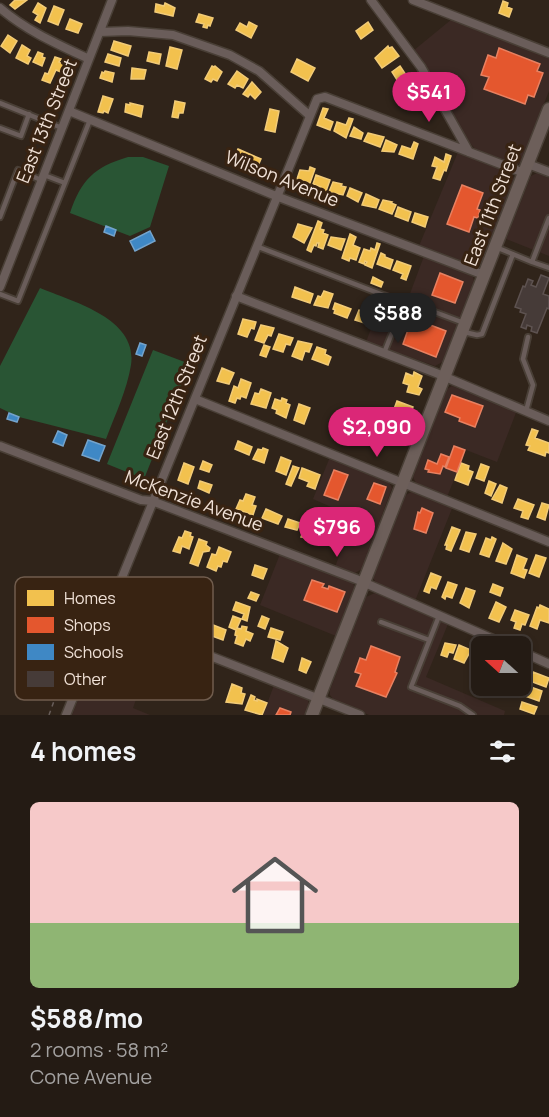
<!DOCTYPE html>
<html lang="en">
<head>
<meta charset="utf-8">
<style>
  :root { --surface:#241b14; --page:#302822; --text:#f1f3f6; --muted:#a3a1a0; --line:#413934; --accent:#db2777 }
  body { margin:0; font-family:Manrope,sans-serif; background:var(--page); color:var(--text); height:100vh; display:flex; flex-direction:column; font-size:22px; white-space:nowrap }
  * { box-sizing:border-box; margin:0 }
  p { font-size:20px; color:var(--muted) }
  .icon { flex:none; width:33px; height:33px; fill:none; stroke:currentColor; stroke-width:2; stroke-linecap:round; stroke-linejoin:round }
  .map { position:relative; height:715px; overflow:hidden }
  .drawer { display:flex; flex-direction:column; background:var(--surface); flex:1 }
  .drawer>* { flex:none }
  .needle { width:39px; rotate:291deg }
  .tools { position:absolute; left:471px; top:636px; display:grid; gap:12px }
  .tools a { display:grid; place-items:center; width:60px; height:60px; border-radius:9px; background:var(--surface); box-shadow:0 3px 9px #0003,0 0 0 2px var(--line); font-size:30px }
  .price { position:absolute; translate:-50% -51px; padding:0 14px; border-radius:21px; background:var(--accent); color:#fff; font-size:20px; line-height:39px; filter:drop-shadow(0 2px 3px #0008) }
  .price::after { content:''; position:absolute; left:50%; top:36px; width:18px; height:14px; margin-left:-9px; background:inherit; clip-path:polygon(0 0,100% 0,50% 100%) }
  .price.on { background:#222; color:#fff }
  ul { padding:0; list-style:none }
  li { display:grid; align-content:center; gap:12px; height:318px; padding:0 30px }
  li+li { border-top:2px solid var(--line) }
  li span { display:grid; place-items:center; height:186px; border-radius:9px; color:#555 }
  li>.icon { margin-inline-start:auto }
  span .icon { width:108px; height:108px; fill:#fffc; stroke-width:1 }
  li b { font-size:26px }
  h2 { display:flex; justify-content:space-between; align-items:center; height:72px; padding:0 30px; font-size:26px }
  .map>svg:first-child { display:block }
  .commercial { fill:#3b2924 }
  .park { fill:#295534 }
  .homes { fill:#f2c14e; stroke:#f2cb77; stroke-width:1.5 }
  .shops { fill:#e4572e; stroke:#e88161; stroke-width:1.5 }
  .schools { fill:#3f88c5; stroke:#74a3cb; stroke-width:1.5 }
  .building { fill:#463b38; stroke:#5d5250; stroke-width:1.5 }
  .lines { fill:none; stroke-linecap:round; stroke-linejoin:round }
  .lane-casing { stroke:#493f36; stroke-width:8 }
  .street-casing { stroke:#493f36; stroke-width:11 }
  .secondary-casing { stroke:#493f36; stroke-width:15 }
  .path { stroke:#675d59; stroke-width:1.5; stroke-dasharray:4.5 4.5; stroke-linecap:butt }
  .lane { stroke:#6a5d5a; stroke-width:4.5 }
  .street { stroke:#6a5d5a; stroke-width:8 }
  .secondary { stroke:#6d5f5a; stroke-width:12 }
  .labels { text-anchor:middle; stroke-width:6; stroke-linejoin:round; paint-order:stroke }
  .street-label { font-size:18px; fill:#f1e2d8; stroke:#382312 }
  .key { fill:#382312; stroke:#705c4d; stroke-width:1.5 }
  .key-label { font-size:16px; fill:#f1e2d8 }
</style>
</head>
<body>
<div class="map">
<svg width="549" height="715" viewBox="0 0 549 715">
  <rect width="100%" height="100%" fill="#30241a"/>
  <!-- commercial -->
  <path class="commercial" d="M452 19 549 57V91L522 160 517 165 475 149 466 138 413 51Z
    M458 152 511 173 514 178 482 262 477 266 419 246Z
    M537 173 549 178V256L506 239 531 176Z
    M424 256 468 274 473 277 474 281 444 361 435 366 366 342 385 291 408 299Z
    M452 386 517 410 497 462 466 450 447 497 417 485 413 477 447 389Z
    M330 457 388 481 392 488 362 569 355 573 335 567 354 517 313 499Z
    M411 492 453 506 415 601 377 584 373 578 406 495Z
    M280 554 350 580 353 583 355 588 336 636 260 605Z
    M375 593 448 624 426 677 505 711 504 715H369L333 699 330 695V690L366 597Z
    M89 673 139 691 133 708 150 715H72Z
    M274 685 308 700 309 706 305 715H263Z"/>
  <!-- park -->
  <path class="park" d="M128 157H143L169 166 150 227 130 236 70 213C81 180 94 167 128 157Z
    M40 288C73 302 138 318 131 365 127 390 115 415 106 439L19 417 0 408V366Z
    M153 350 190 364 144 479 107 464Z"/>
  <!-- homes -->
  <path class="homes" d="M15 0H27L15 9 10 5Z
    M503 1 508 3 507 7 512 9 509 17 499 13Z
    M38 3 46 8 40 23 35 20 38 15 33 12Z
    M165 3 175 8 173 16 155 12 156 4 164 6Z
    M54 6 64 10 58 25 48 21Z
    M199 14 213 18 210 26 208 25 207 28 203 27 204 24 196 22Z
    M70 19 82 24 78 33 66 29Z
    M249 22 257 26 251 38 236 30 240 23 247 27Z
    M368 22 373 30 361 39 356 31Z
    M8 35 17 41 10 53 1 46Z
    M114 41 131 46 128 56 111 50Z
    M22 45 30 50 27 56 31 58 28 64 16 58Z
    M388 46 389 48 392 47 399 56 382 68 375 58Z
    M170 47 182 50 177 69 166 66Z
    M38 52 43 54 42 57 45 58 42 66 33 62Z
    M149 52 161 54 159 64 147 61Z
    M108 54 121 58 119 66 105 62Z
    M55 57 61 59 59 62 64 64 61 72 56 70 50 83 42 80 45 73 48 74Z
    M297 59 315 68 308 81 291 72Z
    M212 66 214 67 215 66 222 72 217 81 213 79 211 82 205 79Z
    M400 66 408 78 399 83 392 72Z
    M132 68 146 70 144 79H131Z
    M105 71 114 73 112 82 100 78 102 72 104 73Z
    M237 71 248 79 243 88 237 85 235 88 228 84Z
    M252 82 261 92 255 99 250 94 248 97 243 94Z
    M103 96 113 99 108 113 104 111 103 113 98 112Z
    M175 101 185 103 183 113H179L178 118 172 117Z
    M130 103 143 106 141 117 125 112 126 104 130 105Z
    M323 108 328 109 324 118 333 122 330 130 317 125Z
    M270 109 279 111 275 132 265 130Z
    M349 118 353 119 346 138 334 131 337 122 346 125Z
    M354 127 363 133 361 139 350 136Z
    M368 133 384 137 380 147 364 141Z
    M386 140 397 145 394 152 382 151Z
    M414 142 418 144 413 159 399 154 402 146 411 149Z
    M238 149 261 159 257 168 234 158Z
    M446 154 451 156 446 171 444 170 440 180 433 178 437 167 432 166 435 157 444 162Z
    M310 167 315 169 310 183 297 179 300 170 309 171Z
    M316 175 330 180 325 194 319 192 321 187 313 184Z
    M333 182 342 184 341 186 346 187 343 195 329 192Z
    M350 188 362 193 358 202 347 196Z
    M366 194 379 200 376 208 362 205Z
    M383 200 392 202 391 203 396 205 392 214 379 209Z
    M398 207 411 212 408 221 395 216Z
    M415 213 428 217 425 227 412 222Z
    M318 221 322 223 320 229 324 230 323 233 328 235 323 249 318 247 319 243H317L316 246 314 245 311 252 307 250Z
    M298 224 312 228 304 243 293 237Z
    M350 234 356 237 353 245 360 248 356 260 350 258 349 261 342 258Z
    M331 237 345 239 341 250 328 245Z
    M377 243 380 244 372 268 365 265 367 262 365 261 364 264 359 262 364 249 370 251 371 248 375 250Z
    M381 253 385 255V257L393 260 390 269 377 264Z
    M397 261 411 266 406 280 401 278 403 274 393 270Z
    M373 277 383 282 381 287 371 283Z
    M295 287 313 294 310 303 292 297Z
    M324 291 333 294 328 308 314 305 318 296 321 297Z
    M335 303 351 309 347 318 334 313 335 310 333 309Z
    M366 305 373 307 368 324 355 320 359 310 364 311Z
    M243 319 256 322 254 329 251 328 247 337 238 334Z
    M261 325 274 328 271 336 268 335 264 343 255 340Z
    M279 334 293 338 290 345 286 344 283 352 273 349Z
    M298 341 312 344 309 352 305 351 302 360 292 356Z
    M264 345 270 347 266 357 260 355Z
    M317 347 326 350 325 354 331 357 328 365 312 359Z
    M222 368 234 373 229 384 217 381Z
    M414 372 422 376 418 387 422 389 419 395 407 392 409 385 403 383 406 373 413 376Z
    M241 379 251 383 246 398 241 396 240 399 237 398 235 403 229 401 234 386 238 388Z
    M261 389 271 393 266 408 251 404 255 393 259 394Z
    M282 398 287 400 286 403 290 405 286 418 276 413 277 410 272 408 275 399 281 401Z
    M397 401 413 407 410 416 395 411 394 409Z
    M299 404 310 408 304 424 294 420Z
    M532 429 538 431 535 438 549 443V453L546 452 545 456 528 450 530 446 526 445Z
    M238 441 252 447 249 455 235 449Z
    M263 448 268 450 264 463 253 459 258 449 262 450Z
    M281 457 291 461 286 475 276 471Z
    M203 461 212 465 209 472 200 469Z
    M184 463 194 467 188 484 178 480Z
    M461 463 469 466 468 470 473 472 468 485 455 480Z
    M481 464 489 467 484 481 476 478Z
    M293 466 299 468 291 486 286 484Z
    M302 468 320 475 315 489 307 486 309 482 299 478Z
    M200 481 212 485 209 493 198 488Z
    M489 481 496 484 491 496 485 493Z
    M500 485 507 488 502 503 492 499Z
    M246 494 255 497 252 505 256 506 253 515 236 509 240 500 243 501Z
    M518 499 534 505 528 519 521 517 523 511 514 508Z
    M542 503 549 505 545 520 537 517Z
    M266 509 282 516 278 524 262 518Z
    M288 519 300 523 297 530 285 527Z
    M306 524 321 531 318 539 306 536 305 538 301 537Z
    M452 527 460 530 451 551 446 549 447 545H445Z
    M185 531 191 533 190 536 193 537 189 549 182 546 180 553 173 551 179 537 182 538Z
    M466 532 476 534 469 552 460 549Z
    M330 533 342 539 338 549 326 544Z
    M492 537 496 539 489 557 480 554 486 538 491 540Z
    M199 539 207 542 206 545 210 548 209 551 203 552 198 566 190 563Z
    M503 543 512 549 506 564 496 561Z
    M219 547 231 552 227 562 223 561 221 567 218 566 216 571 207 567 212 554 216 555Z
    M517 555 527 559 523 569 527 570 524 578 511 573Z
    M536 555 546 558 539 577 529 573Z
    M255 565 267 569 263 579 252 575Z
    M431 573 441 577 436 589 431 587 429 593 424 591Z
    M448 582 457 585 452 598 446 596 445 599 442 597Z
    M493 584 503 588 500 596 490 592Z
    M466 588 475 591 469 608 460 603Z
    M251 592 259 595 256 601 248 598Z
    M236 602 250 607 247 621 242 619 244 614 233 610Z
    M496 602 506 607 499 622 489 618Z
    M540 605 549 609V623L540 620 537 629 530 626 537 607 539 608Z
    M515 610 529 615 525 625 522 624 520 630 514 628 516 622 511 620Z
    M233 616 241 619 237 628 241 629 242 626 247 627 246 631 253 634 250 641 246 639 243 646 235 643 237 636 235 635 236 630 229 627Z
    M262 616 269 619 265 629 258 626Z
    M208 623 226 630 223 640 204 633Z
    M271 628 283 632 280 640 268 637Z
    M276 641 288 648 283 662 272 658Z
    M445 643 456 645 453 653 449 652 447 657 441 655Z
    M459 645 471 650 464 663 454 659Z
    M478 649 482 650V664L476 662 478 658 475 657Z
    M302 658 311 662 306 673 299 670Z
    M533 672 549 678 546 687 530 681Z
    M232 684 242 688 241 693 245 694 242 704 226 702Z
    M528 686 542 691 539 701 525 696Z
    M251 695 255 697 254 700 257 701V699L267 703 262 715 245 710Z
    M522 702 537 707 534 714 520 709Z"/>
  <!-- shops -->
  <path class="shops" d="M499 48 540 64 537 71 543 73 534 97 528 95 525 104 484 89 489 77 481 75 488 55 496 58Z
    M462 185 483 193 477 209 480 210 478 218 474 217 469 232 447 224Z
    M440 273 463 282 455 303 432 295Z
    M412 318 446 331 436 357 403 344Z
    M452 395 483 406 475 427 459 421 460 418 445 412Z
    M454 446 465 450 457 472 446 468Z
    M441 454 449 457 445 467 443 466 440 474 428 472 429 470 425 469 428 460 437 464Z
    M334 470 348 475 338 500 324 495Z
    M374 483 386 487 380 504 367 499Z
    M422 508 433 513 426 533 414 529 418 512 420 513Z
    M312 580 324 584 322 587 328 589 329 586 345 592 337 612 304 600Z
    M371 646 400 657 395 672 397 673 386 697 356 686 361 674 355 672 360 658 366 660Z
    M280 708 291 712 290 715H276Z"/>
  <!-- schools -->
  <path class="schools" d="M106 226 116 230 114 236 104 232Z
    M150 231 155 241 135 251 130 241Z
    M140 343 146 345 142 356 136 354Z
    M9 413 19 417 17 422 7 419Z
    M58 431 67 435 63 446 53 442Z
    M88 440 105 446 99 461 82 455Z"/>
  <!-- building -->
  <path class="building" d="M541 275 549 278 543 294 549 296V309L547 308 537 333 531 331 532 327 527 325 526 329 521 327 526 314 520 312 521 309 515 307 523 286 525 287 528 279 533 281 531 285 536 287Z"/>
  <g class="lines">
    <!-- lane casing -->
    <g class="lane-casing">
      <path id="lane" d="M0 103 62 128
        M0 128 21 136 29 114
        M44 175 65 183
        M0 217 18 170 41 180
        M256 246 404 303
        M498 248 532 262 549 218
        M532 262 549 268
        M0 294 18 301 90 120
        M464 332 477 335 482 334 513 254
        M384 353 404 303 416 305 464 323
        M526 411 533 385 523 359 528 337
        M439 616 411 687 460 706 473 715
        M381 622 429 640"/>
    </g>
    <!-- street casing -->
    <g class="street-casing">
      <path id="street" d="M371 0 421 67 469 152
        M413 0 549 53
        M0 8C27 31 57 44 89 59
        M100 32 128 31 173 35 230 55 259 71 309 115
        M69 111 276 196 484 275
        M528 164 549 172
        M0 287 112 0
        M236 296 436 373 549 421
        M195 399 549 542
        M0 446 141 500 152 501 356 579 509 646
        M106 615 360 715
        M520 651 549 664
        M66 715 317 99 325 97 524 173"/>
    </g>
    <!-- secondary casing -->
    <g class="secondary-casing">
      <path id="secondary" d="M312 715 549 109"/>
    </g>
    <!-- path -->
    <path class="path" d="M49 715 69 659"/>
    <!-- lane -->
    <use href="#lane" class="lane"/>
    <!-- street -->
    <use href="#street" class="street"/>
    <!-- secondary -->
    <use href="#secondary" class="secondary"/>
  </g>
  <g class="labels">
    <!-- street labels -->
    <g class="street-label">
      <text transform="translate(47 121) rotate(-68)" y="6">East 13th Street</text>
      <text transform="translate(282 179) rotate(22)" y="6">Wilson Avenue</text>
      <text transform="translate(493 205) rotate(-69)" y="6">East 11th Street</text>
      <text transform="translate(177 397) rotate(-68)" y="6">East 12th Street</text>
      <text transform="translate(194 501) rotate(20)" y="6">McKenzie Avenue</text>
    </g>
  </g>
  <!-- legend -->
  <rect x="15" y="577" width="198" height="123" rx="9" class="key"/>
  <rect x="27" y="590" width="27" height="16" fill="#f2c14e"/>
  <rect x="27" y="617" width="27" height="16" fill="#e4572e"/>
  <rect x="27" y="644" width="27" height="16" fill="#3f88c5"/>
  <rect x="27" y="671" width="27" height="16" fill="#463b38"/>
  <g class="key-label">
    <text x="64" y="604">Homes</text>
    <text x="64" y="631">Shops</text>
    <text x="64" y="658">Schools</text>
    <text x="64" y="685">Other</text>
  </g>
</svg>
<div class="tools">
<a><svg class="needle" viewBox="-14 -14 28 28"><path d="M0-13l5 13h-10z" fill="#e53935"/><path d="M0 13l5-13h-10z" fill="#a3a1a0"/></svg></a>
</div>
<b class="price" style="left:429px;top:123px">$541</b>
<b class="price on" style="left:398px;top:344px">$588</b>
<b class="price" style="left:377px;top:458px">$2,090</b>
<b class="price" style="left:337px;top:558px">$796</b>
</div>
<section class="drawer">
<h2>4 homes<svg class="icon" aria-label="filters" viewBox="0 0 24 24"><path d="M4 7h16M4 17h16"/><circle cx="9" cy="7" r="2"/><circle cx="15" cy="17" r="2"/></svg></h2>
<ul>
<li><span style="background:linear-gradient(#f6c9c9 65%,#8fb573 0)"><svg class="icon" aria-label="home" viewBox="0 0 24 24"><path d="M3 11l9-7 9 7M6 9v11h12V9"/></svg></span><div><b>$588/mo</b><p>2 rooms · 58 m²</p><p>Cone Avenue</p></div></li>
</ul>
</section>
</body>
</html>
